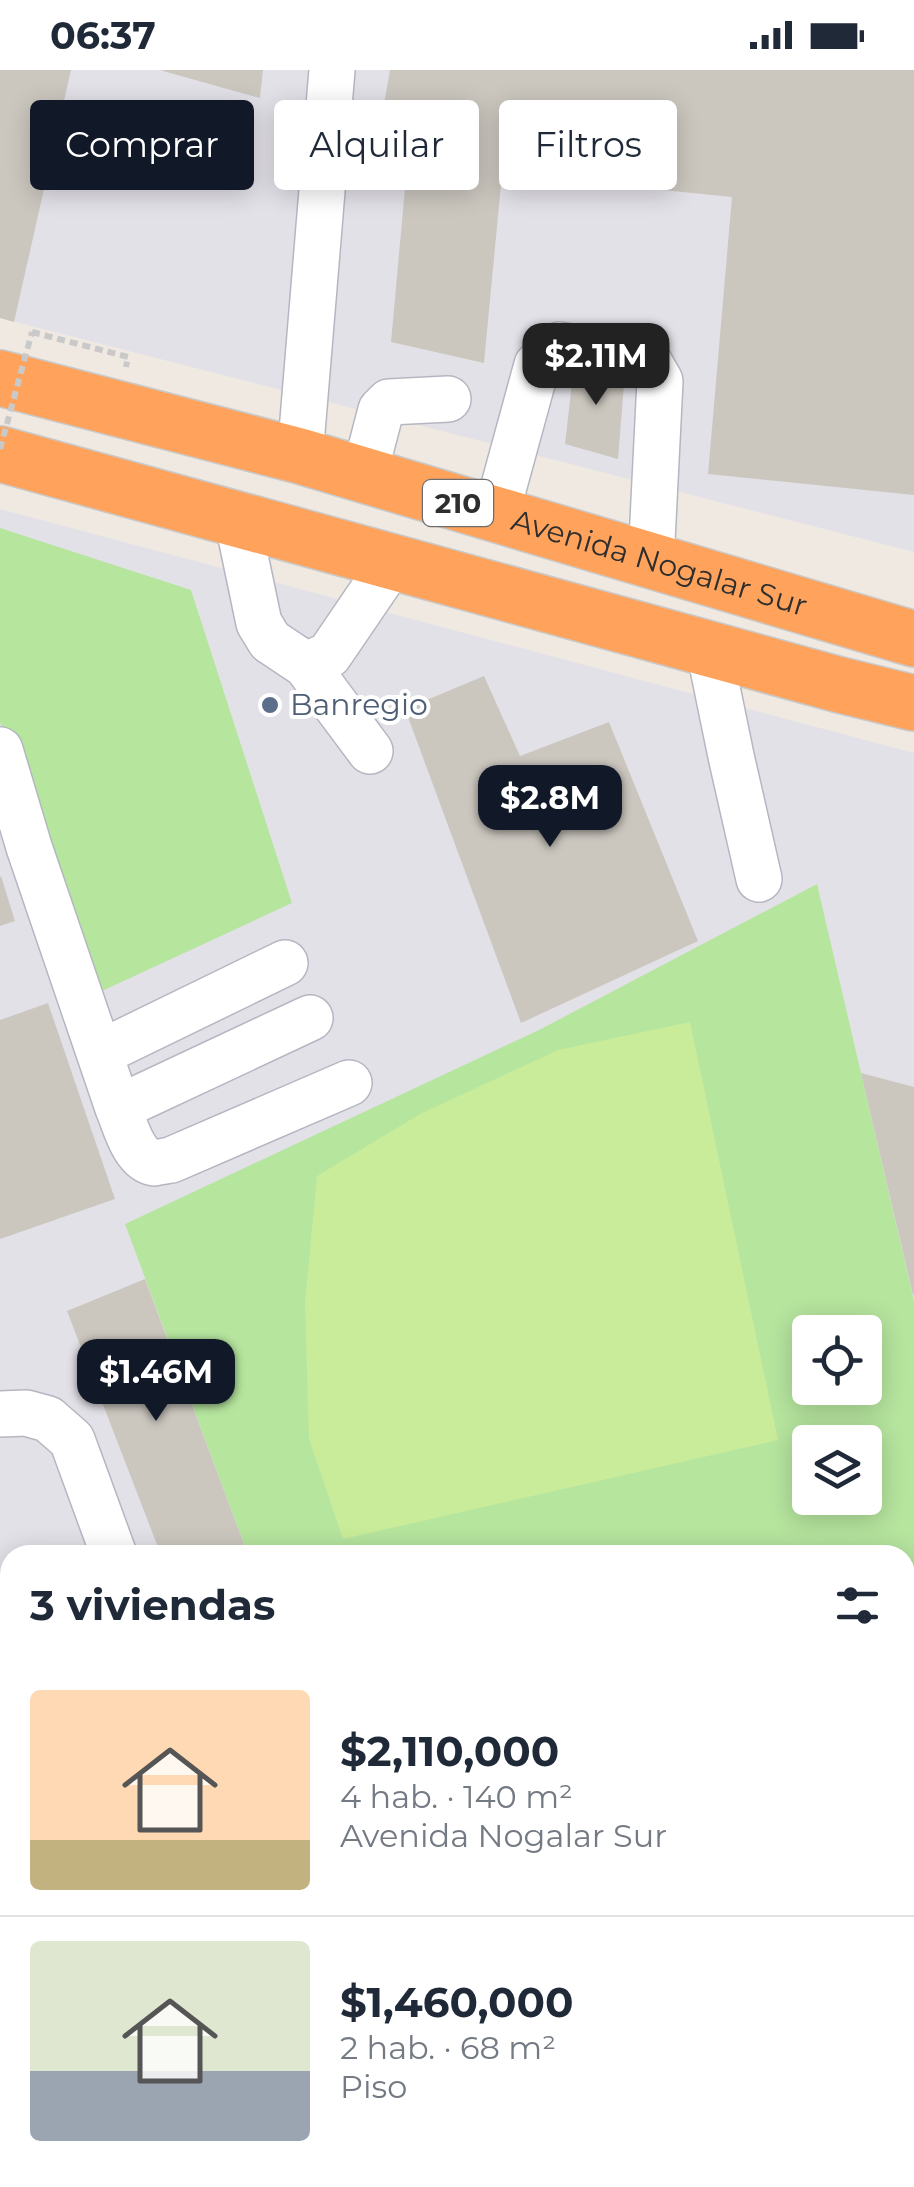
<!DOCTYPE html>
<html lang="es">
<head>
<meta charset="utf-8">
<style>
  :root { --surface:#fff; --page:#f2f2f3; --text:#1f2937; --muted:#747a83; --line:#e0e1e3; --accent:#111827 }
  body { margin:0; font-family:Montserrat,sans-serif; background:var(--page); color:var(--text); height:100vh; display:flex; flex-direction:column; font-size:38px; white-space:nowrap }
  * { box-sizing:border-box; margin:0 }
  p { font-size:32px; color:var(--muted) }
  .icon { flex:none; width:55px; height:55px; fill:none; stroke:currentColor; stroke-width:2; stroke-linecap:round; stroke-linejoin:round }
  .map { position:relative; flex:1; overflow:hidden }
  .panel { position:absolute; left:0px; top:1475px; width:915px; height:642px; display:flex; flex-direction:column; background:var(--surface); border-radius:30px 30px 0 0; box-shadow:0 5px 25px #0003 }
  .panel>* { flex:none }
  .top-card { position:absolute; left:30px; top:30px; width:855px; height:90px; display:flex; gap:20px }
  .buttons { position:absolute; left:792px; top:1245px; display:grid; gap:20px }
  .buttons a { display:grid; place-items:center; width:90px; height:90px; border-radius:10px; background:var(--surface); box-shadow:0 5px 25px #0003; font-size:50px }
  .price { position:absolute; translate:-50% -85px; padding:0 22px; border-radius:20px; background:var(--accent); color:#fff; font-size:32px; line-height:65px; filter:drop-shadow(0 2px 5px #0008) }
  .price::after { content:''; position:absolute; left:50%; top:60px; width:30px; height:22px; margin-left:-15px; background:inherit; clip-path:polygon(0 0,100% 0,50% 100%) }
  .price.selected { background:#222; color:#fff }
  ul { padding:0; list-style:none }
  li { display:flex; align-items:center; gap:30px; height:250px; padding:0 30px }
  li+li { border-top:2px solid var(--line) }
  li span { display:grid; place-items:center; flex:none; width:280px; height:200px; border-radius:10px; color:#555 }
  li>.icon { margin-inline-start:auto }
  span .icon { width:120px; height:120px; fill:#fffc; stroke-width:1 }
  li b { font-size:42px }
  h2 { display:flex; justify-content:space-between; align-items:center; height:120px; padding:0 30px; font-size:42px }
  .tag { padding:0 35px; border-radius:10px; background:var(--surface); box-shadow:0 5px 25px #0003; font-size:35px; line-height:90px }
  .tag.selected { background:var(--accent); color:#fff }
  .status { display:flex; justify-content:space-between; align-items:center; height:70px; padding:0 50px; background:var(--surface); direction:ltr }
  .status svg { height:28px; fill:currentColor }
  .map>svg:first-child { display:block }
  .industrial { fill:#e3e1e8; fill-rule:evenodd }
  .green { fill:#b6e59e; fill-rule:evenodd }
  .pitch { fill:#c9ec9a }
  .building { fill:#cbc7bf }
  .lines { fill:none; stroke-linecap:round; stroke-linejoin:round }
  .minor-casing { stroke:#b4b7c1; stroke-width:48 }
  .highway-casing { stroke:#c9c9c9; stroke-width:58 }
  .path { stroke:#c9c9c9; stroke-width:6; stroke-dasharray:8 5; stroke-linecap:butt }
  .minor { stroke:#fff; stroke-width:45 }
  .highway { stroke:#ffa35c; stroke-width:55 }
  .path-bridge { stroke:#c9c9c9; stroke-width:6; stroke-dasharray:8 5; stroke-linecap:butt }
  .service-dot { fill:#5c6f8a; stroke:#fff; stroke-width:4 }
  .labels { text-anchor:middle; stroke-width:8; stroke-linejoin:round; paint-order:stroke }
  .shield { fill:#fff; stroke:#6d6d6d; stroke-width:2.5 }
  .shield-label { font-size:28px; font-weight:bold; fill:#2e2e2e }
  .street-label { font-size:30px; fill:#2e2e2e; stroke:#fff }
  .service-label { font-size:30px; fill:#4e5e75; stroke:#fff; text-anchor:start }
</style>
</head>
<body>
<div class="status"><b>06:37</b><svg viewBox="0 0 49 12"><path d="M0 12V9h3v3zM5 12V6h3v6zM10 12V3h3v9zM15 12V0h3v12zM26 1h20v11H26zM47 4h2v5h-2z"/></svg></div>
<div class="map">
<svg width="914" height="2117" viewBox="0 0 914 2117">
  <rect width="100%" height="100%" fill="#efe9e1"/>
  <!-- industrial -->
  <path class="industrial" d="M0 0H914V482L0 248Z
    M0 439 914 683V2117H0ZM810 1262H865V1318H810ZM810 1372H865V1428H810ZM10 1485H905V2108H10Z"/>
  <!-- green -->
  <path class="green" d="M0 458 191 520 292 833 89 927 0 652Z
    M817 814 914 1231V2103L905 2107V1485H248L125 1154 539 960ZM810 1262H865V1318H810ZM810 1372H865V1428H810Z
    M10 1753V2108H904L883 2117H0V1758Z"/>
  <!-- pitch -->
  <path class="pitch" d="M690 952 778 1370 343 1469 309 1369 305 1233 317 1106 420 1044 558 980Z
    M914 1568V1990H905V1569Z"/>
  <!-- building -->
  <path class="building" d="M0 0H71L14 252 0 248Z
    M163 0H263L260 28 163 1Z
    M390 0H914V425L708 404 732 127 502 104 484 293 391 272 407 96 374 92Z
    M575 287 625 302 618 389 565 374Z
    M484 606 520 686 609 652 698 871 521 953 405 639Z
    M1 806 15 851 0 856V807Z
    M48 933 115 1129 0 1169V950Z
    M861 1003 914 1017V1225H913Z
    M145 1209 248 1485H161L67 1241Z"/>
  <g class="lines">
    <!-- minor casing -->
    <g class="minor-casing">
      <path id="minor" d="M300 386 332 0
        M364 405 381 340 389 332 448 329
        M496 445 537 295 560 275 649 292 660 311 651 491
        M237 448 259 553 270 571 306 595 329 585 393 491
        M709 579 731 686 759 809
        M306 595 370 681
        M0 680 29 777 118 1038C125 1054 133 1089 154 1093 155 1093 170 1090 171 1090L349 1013
        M100 983 285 893
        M118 1038 310 948
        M0 1344 26 1343 48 1349 72 1370 114 1485
        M0 1569 10 1593"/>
    </g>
    <!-- highway casing -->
    <g class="highway-casing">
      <g id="highway">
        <path id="s1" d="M0 308 300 386 914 569"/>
        <path d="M0 384 840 615 914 633"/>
      </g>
    </g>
    <!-- path -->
    <path class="path" d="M32 262 128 287 126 297"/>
    <!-- minor -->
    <use href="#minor" class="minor"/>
    <!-- highway -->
    <use href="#highway" class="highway"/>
    <!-- path-bridge -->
    <path class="path-bridge" d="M0 379 32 262"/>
  </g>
  <!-- markers -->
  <circle class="service-dot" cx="270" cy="635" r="10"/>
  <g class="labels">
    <!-- shield labels -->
    <rect class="shield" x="423" y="410" width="70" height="46" rx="8"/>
    <g class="shield-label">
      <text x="458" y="443">210</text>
    </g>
    <!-- street labels -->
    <g class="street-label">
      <text dy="10" stroke="none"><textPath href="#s1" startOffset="685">Avenida Nogalar Sur</textPath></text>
    </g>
    <!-- service labels -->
    <g class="service-label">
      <text x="290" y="645">Banregio</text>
    </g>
  </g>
</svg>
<div class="buttons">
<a><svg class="icon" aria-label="locate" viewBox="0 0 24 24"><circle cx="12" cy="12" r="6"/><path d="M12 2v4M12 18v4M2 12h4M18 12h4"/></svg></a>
<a><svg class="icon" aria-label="layers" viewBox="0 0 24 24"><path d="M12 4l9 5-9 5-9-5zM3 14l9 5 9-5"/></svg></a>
</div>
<b class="price selected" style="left:596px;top:338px">$2.11M</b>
<b class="price" style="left:550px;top:780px">$2.8M</b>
<b class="price" style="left:156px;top:1354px">$1.46M</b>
<div class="top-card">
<a class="tag selected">Comprar</a>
<a class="tag">Alquilar</a>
<a class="tag">Filtros</a>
</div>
<section class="panel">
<h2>3 viviendas<svg class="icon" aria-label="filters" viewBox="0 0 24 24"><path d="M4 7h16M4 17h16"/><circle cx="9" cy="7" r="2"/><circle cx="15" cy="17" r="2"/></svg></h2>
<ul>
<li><span style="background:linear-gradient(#ffd9b3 75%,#c2b280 0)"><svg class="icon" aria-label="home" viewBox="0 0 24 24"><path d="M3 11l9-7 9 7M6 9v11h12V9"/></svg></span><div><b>$2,110,000</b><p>4 hab. · 140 m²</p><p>Avenida Nogalar Sur</p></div></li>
<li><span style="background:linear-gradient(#dfe7d0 65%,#9aa5b1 0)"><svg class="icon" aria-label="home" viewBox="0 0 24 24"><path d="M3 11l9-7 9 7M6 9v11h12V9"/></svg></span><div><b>$1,460,000</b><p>2 hab. · 68 m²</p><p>Piso</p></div></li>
</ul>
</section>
</div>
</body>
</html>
